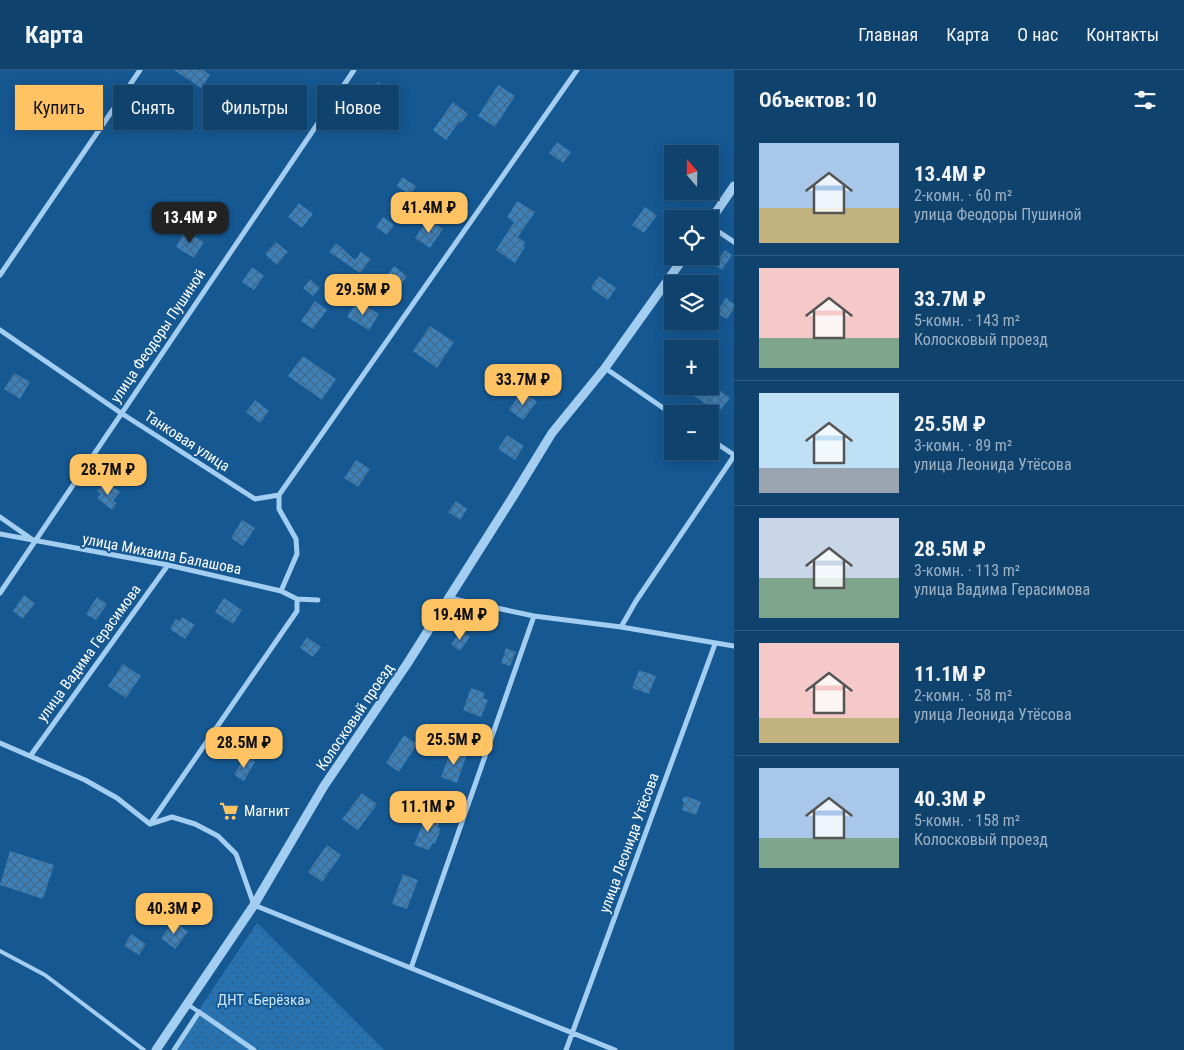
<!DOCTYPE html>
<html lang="ru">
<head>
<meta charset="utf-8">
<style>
  :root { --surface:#10426e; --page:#194973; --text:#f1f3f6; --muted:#9cb0c2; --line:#305b81; --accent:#ffc363 }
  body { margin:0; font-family:"Roboto Condensed",sans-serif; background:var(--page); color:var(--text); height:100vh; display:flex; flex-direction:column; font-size:19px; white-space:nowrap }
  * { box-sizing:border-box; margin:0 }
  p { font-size:16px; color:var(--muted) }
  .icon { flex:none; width:28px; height:28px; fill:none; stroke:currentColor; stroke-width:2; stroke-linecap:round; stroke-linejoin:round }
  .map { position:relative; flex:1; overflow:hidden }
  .sheet { display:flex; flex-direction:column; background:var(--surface); width:450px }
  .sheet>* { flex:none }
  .banner { position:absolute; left:15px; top:15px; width:475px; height:45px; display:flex; gap:10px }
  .needle { width:32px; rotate:340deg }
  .fabs { position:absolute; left:664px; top:75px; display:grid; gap:10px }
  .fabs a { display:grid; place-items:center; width:55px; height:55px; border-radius:0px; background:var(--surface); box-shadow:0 2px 12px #0003,0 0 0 1px var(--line); font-size:25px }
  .price { position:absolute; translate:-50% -42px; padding:0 11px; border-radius:10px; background:var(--accent); color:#111; font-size:16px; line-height:32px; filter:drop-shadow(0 1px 2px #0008) }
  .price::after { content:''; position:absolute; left:50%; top:30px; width:15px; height:11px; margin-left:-8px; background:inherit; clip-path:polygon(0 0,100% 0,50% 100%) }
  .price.active { background:#222; color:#fff }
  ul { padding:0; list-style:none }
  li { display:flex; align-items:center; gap:15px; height:125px; padding:0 25px }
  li+li { border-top:1px solid var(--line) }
  li span { display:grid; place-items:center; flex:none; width:140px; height:100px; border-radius:0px; color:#555 }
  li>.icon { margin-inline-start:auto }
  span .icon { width:60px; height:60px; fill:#fffc; stroke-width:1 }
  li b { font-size:21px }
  h2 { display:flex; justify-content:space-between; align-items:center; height:60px; padding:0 25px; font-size:21px }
  .tag { padding:0 18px; border-radius:0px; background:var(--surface); box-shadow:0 2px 12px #0003,0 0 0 1px var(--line); font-size:18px; line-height:45px }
  .tag.active { background:var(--accent); color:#111 }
  header { display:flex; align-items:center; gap:30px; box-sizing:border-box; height:70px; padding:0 25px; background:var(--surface); border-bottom:1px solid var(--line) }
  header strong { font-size:24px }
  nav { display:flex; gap:28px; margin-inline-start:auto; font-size:18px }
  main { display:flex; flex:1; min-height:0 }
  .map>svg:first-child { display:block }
  .park { fill:url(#park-dots) }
  .building { fill:url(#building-cross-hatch) }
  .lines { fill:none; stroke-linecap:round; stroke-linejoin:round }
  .service { stroke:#a3cef1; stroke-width:4 }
  .minor { stroke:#a3cef1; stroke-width:5 }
  .tertiary { stroke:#a3cef1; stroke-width:9 }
  .labels { text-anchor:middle; stroke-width:4; stroke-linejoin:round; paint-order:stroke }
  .street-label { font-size:15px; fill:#fff; stroke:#155892 }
  .poi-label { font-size:15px; fill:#fff; stroke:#155892; text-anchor:start }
  .park-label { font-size:15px; fill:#cae6fc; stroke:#155892 }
</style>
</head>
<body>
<header>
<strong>Карта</strong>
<nav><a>Главная</a><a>Карта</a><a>О нас</a><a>Контакты</a></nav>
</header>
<main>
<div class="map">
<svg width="734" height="980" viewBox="0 0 734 980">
  <defs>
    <pattern id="park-dots" width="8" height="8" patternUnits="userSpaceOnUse" patternTransform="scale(1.25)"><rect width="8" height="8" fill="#2772b1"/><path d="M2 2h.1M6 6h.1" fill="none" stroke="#3b5d79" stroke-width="1.8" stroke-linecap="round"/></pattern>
    <pattern id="building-cross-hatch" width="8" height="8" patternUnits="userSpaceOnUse" patternTransform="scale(1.25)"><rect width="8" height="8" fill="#3d81ba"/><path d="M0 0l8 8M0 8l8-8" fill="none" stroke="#446988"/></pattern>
  </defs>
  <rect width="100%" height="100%" fill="#155892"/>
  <!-- park -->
  <path class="park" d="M257 853 384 980H172Z"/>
  <!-- building -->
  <path class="building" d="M174 0H203L210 5 201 18Z
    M378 12 396 25 381 45 363 32Z
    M498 15 515 26 495 57 478 46Z
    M80 18 100 32 93 43 73 28Z
    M453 32 468 44 461 53 459 52 446 70 433 60Z
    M557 72 571 82 563 93 549 83Z
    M402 107 416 116 410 125 397 116Z
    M517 131 535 142 518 167 525 172 523 176 525 177 515 193 496 180 514 152 507 147Z
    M299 133 313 144 302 158 288 147Z
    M645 137 657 145 644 163 632 155Z
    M383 147 394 155 387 165 376 157Z
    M428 149 443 159 430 178 415 168Z
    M185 161 204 172 194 188 176 177Z
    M276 172 288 182 277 195 265 184Z
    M336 173 355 190 361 182 371 189 360 203 329 182Z
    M725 180 732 185 722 200 715 195Z
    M394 196 407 206 392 226 379 216Z
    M252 197 264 206 254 220 242 212Z
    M599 206 616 218 608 230 591 218Z
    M310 209 320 218 313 226 303 218Z
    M726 228 734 234V238L727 249 716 243Z
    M315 231 327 240 313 259 301 251Z
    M357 231 379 244 369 260 347 247Z
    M430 256 454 272 437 298 413 281Z
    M303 286 336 309 322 330 288 306Z
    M14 303 30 312 20 329 4 319Z
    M701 316H714L730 328 718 343 694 326Z
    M522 321 537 332 523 350 509 340Z
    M255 330 269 341 260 353 246 342Z
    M507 365 524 376 515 390 498 379Z
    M356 390 370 399 358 417 344 408Z
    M108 413 120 422 113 431 117 433 112 440 97 428 101 424 97 421 102 415 105 417Z
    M456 431 467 439 460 450 448 442Z
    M242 450 255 458 243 476 231 468Z
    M24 525 35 533 23 549 13 541Z
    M97 527 107 534 96 550 86 544Z
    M224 528 242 540 233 554 215 542Z
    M182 547 195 555 185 569 170 559 176 549 179 551Z
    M461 561 470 567 460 581 451 574Z
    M307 567 321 577 313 587 300 578Z
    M506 578 516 582 510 596 501 593Z
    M123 594 141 606 126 628 108 616Z
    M639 600 656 606 649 624 632 618Z
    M471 618 485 623 483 628 488 630 481 647 463 640Z
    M404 665 417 674 399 702 386 693Z
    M452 678 467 684 457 713 441 707Z
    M245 686 255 692 244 711 234 705Z
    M362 723 377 734 358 760 342 749Z
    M686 726 701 732 696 745 682 740 684 733 682 729Z
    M427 744 441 749 438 756 440 759 439 764 435 773 432 774 429 780 414 775Z
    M327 775 341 785 322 812 308 802Z
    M10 781 54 795 43 829 0 815Z
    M403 804 418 810 407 839 392 834Z
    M174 851 188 862 175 879 161 868Z
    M131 864 146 874 139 885 124 876Z"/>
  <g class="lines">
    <!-- service -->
    <path class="service" d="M0 881 45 905 144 980
      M187 934 199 942"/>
    <!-- minor -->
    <path class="minor" d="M710 156 734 172
      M0 205 140 0
      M0 260 121 343 255 429 279 425V439L296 469 297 484 281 521
      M605 298 672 344
      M710 369 734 385
      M279 425 577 0
      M0 447 33 470
      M0 464 168 495 281 521 297 529 318 530
      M0 523 354 0
      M449 528 534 546 621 557 734 576
      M621 557 636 531 734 386
      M0 673 85 710 117 728 150 754
      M31 685 168 495
      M150 754 172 747 195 754 218 766 236 784 254 835 615 980
      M150 754 297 541V529
      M411 898 534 546
      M174 980 199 942 254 980
      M566 980 715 574"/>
    <!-- tertiary -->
    <path class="tertiary" d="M710 151 734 116
      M156 980 254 835 324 716 407 594 514 425 552 363 605 298 685 186"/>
  </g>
  <!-- icons -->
  <defs>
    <g id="supermarket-bare" transform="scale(1.5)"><path d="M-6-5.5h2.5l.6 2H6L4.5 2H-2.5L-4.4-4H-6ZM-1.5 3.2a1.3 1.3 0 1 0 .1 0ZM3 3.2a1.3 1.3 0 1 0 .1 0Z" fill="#ffc363" stroke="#155892" stroke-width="2.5" paint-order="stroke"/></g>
  </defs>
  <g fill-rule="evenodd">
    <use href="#supermarket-bare" x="229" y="741"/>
  </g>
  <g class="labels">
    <!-- street labels -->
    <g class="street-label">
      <text transform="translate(158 266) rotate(-56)" y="5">улица Феодоры Пушиной</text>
      <text transform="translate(187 371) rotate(33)" y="5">Танковая улица</text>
      <text transform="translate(162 484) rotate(11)" y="5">улица Михаила Балашова</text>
      <text transform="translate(89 583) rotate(-54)" y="5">улица Вадима Герасимова</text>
      <text transform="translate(355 647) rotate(-56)" y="5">Колосковый проезд</text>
      <text transform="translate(629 773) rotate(-70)" y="5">улица Леонида Утёсова</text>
    </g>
    <!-- poi labels -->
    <g class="poi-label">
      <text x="244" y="746">Магнит</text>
    </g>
    <!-- park labels -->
    <g class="park-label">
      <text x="264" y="935">ДНТ «Берёзка»</text>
    </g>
  </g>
</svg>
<div class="fabs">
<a><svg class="needle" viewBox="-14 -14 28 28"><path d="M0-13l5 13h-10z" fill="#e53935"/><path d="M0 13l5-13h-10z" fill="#9cb0c2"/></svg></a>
<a><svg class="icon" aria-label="locate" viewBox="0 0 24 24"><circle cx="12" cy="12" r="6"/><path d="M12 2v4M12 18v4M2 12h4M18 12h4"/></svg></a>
<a><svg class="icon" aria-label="layers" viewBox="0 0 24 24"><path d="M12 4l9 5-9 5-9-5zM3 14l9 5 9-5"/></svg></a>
<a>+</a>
<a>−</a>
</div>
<b class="price" style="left:429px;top:164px">41.4M ₽</b>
<b class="price active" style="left:190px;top:174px">13.4M ₽</b>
<b class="price" style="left:363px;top:246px">29.5M ₽</b>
<b class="price" style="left:523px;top:336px">33.7M ₽</b>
<b class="price" style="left:108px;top:426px">28.7M ₽</b>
<b class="price" style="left:460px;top:571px">19.4M ₽</b>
<b class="price" style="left:454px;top:696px">25.5M ₽</b>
<b class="price" style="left:244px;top:699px">28.5M ₽</b>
<b class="price" style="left:428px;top:763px">11.1M ₽</b>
<b class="price" style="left:174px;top:865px">40.3M ₽</b>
<div class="banner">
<a class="tag active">Купить</a>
<a class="tag">Снять</a>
<a class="tag">Фильтры</a>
<a class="tag">Новое</a>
</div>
</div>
<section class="sheet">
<h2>Объектов: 10<svg class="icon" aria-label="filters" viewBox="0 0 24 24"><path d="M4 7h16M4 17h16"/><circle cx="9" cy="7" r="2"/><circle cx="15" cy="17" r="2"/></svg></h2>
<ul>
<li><span style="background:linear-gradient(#a9c7e8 65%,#c2b280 0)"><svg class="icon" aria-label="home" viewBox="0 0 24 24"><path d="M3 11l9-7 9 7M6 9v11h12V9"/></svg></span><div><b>13.4M ₽</b><p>2-комн. · 60 m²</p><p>улица Феодоры Пушиной</p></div></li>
<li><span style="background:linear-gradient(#f6c9c9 70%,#7fa58c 0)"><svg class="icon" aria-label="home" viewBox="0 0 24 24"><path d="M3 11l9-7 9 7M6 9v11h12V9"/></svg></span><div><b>33.7M ₽</b><p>5-комн. · 143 m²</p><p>Колосковый проезд</p></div></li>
<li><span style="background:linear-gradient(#bfe0f5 75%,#9aa5b1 0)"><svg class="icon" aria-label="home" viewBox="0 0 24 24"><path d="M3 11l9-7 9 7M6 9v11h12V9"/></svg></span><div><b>25.5M ₽</b><p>3-комн. · 89 m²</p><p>улица Леонида Утёсова</p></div></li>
<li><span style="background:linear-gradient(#c9d6e8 60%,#7fa58c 0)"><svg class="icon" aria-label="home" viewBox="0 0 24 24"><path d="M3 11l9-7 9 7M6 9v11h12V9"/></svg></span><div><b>28.5M ₽</b><p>3-комн. · 113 m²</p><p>улица Вадима Герасимова</p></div></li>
<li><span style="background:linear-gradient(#f6c9c9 75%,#c2b280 0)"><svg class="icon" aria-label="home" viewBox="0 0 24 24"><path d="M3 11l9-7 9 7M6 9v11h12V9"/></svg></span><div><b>11.1M ₽</b><p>2-комн. · 58 m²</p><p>улица Леонида Утёсова</p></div></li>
<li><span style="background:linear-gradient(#a9c7e8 70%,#7fa58c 0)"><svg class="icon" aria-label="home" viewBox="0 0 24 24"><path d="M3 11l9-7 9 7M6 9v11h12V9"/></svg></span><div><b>40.3M ₽</b><p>5-комн. · 158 m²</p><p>Колосковый проезд</p></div></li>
</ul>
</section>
</main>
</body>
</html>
